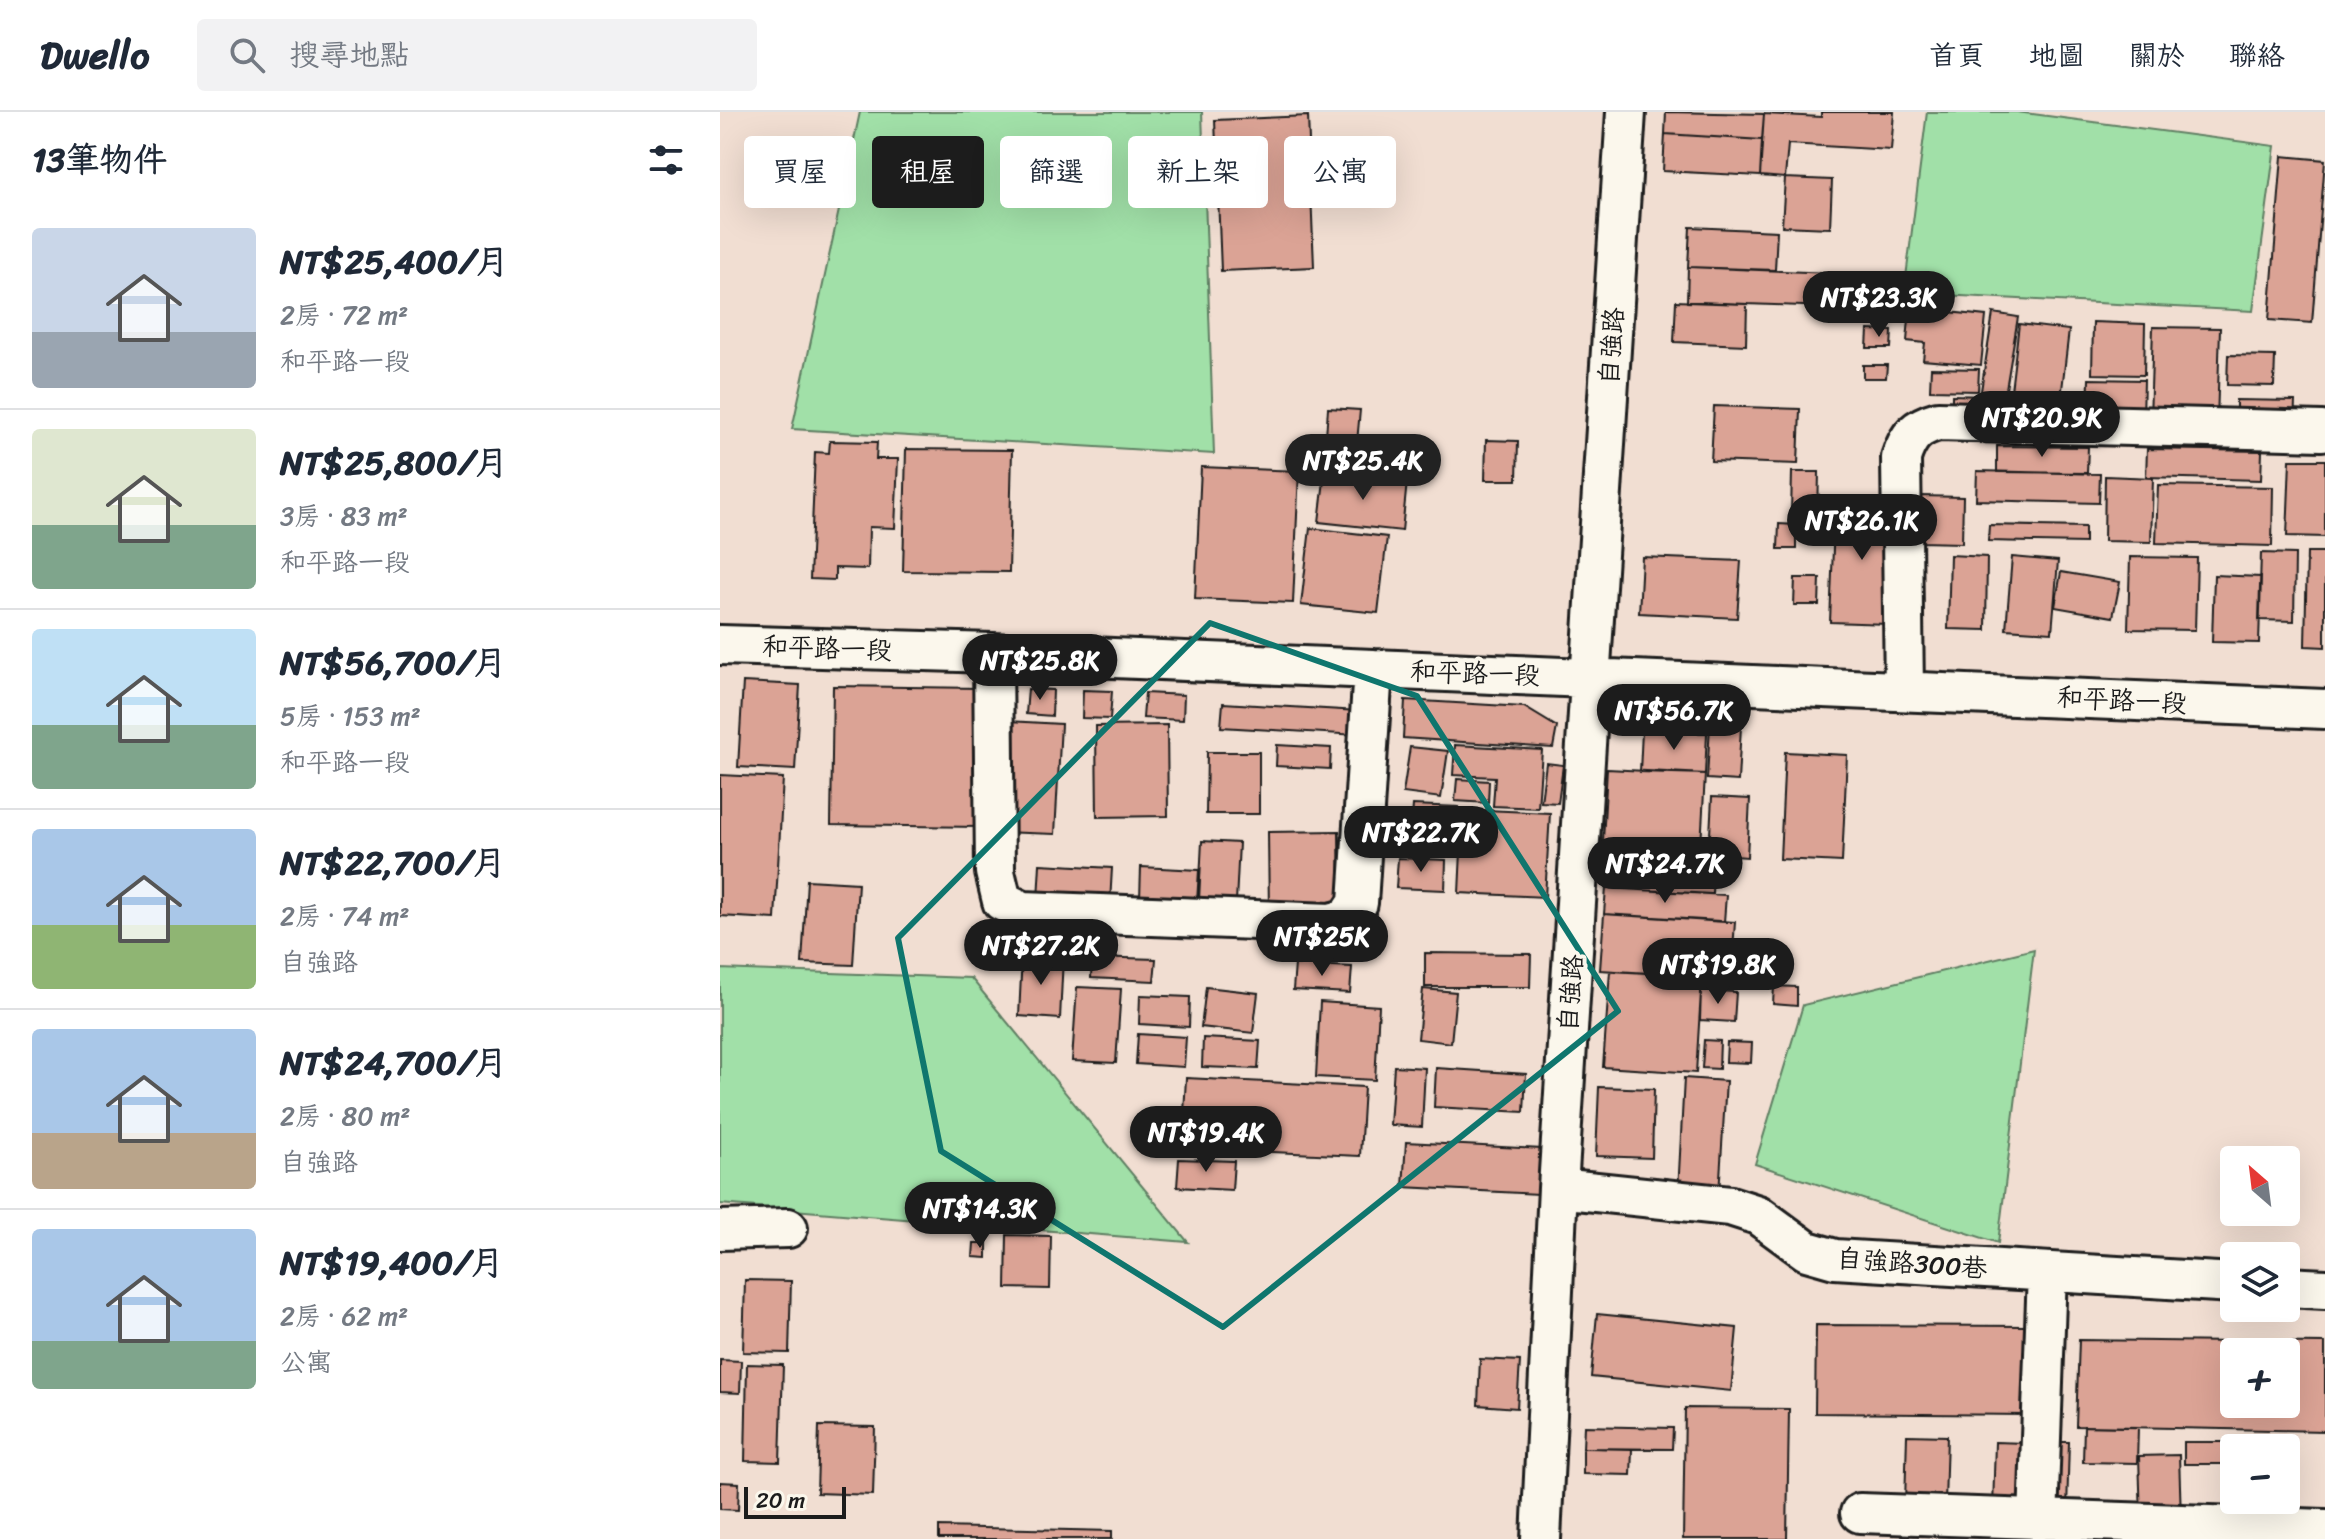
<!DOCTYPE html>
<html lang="zh-TW">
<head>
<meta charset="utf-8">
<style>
  :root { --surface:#fff; --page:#f2f2f3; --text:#1f2937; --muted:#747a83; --line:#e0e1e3; --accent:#1c1c1c }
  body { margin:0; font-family:Sriracha,"LXGW WenKai TC",sans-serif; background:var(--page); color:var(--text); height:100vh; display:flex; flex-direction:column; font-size:30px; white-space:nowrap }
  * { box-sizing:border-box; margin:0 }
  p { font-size:26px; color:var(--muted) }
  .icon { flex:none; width:44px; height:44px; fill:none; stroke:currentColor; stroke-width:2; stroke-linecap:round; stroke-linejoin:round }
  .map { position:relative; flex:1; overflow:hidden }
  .drawer { display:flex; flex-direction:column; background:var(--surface); width:720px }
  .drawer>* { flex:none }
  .top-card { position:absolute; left:24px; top:24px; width:760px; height:72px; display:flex; gap:16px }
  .needle { width:52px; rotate:332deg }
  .buttons { position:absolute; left:1500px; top:1034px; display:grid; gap:16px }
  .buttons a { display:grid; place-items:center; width:80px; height:80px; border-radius:8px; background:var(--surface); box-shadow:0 8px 32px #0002; font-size:40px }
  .scale { position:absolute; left:24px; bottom:20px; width:102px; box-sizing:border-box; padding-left:8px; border:4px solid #1c1c1c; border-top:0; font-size:22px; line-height:28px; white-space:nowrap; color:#1c1c1c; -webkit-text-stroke:6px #fbf7ec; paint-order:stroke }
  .price { position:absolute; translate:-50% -68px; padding:0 18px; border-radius:28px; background:var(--accent); color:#fff; font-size:26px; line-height:52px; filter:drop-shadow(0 2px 4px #0008) }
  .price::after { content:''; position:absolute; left:50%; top:48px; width:24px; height:18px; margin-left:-12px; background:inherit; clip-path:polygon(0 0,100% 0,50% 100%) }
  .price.selected { background:#222; color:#fff }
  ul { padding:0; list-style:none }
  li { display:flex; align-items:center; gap:24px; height:200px; padding:0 32px }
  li+li { border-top:2px solid var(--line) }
  li span { display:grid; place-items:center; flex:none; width:224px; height:160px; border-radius:8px; color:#555 }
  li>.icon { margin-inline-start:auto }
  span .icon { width:96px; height:96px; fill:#fffc; stroke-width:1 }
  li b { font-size:34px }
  h2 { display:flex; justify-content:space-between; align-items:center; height:96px; padding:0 32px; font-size:34px }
  .chip { padding:0 28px; border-radius:8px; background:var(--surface); box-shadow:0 8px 32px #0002; font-size:28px; line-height:72px }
  .chip.selected { background:var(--accent); color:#fff }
  header { display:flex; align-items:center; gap:48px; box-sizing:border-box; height:112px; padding:0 40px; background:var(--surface); border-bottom:2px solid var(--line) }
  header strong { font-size:38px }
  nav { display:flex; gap:44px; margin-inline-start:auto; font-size:28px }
  .search { width:560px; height:72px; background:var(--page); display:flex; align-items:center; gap:20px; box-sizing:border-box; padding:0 28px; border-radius:8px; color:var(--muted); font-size:30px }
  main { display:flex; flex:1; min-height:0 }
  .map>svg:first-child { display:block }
  .green { fill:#a1e0a8; stroke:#5e7e62; stroke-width:2 }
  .building { fill:#dba395; stroke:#1c1c1c; stroke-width:2; fill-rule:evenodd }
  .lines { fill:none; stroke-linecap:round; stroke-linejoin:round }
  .minor-casing { stroke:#1c1c1c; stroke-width:44 }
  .minor { stroke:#fbf7ec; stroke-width:38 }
  .marked { fill:none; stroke:#0f766e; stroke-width:6; stroke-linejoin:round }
  .labels { text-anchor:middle; stroke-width:8; stroke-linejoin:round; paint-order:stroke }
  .street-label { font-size:26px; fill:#1c1c1c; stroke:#fbf7ec }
</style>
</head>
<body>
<header>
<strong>Dwello</strong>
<div class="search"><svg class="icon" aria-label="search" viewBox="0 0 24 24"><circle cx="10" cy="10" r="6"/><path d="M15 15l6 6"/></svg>搜尋地點</div>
<nav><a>首頁</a><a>地圖</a><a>關於</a><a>聯絡</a></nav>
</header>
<main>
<section class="drawer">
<h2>13筆物件<svg class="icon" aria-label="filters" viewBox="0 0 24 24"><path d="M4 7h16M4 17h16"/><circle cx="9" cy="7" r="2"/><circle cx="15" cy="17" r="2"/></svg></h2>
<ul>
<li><span style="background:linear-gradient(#c9d6e8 65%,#9aa5b1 0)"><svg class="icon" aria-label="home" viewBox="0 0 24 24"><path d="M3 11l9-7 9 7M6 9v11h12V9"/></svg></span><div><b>NT$25,400/月</b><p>2房 · 72 m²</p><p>和平路一段</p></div></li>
<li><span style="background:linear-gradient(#dfe7d0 60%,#7fa58c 0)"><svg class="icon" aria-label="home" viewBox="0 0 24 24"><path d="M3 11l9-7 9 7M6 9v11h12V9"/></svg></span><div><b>NT$25,800/月</b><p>3房 · 83 m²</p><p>和平路一段</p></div></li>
<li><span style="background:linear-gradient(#bfe0f5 60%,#7fa58c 0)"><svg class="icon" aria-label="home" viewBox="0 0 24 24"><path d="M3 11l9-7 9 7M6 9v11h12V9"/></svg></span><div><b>NT$56,700/月</b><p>5房 · 153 m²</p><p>和平路一段</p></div></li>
<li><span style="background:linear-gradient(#a9c7e8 60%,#8fb573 0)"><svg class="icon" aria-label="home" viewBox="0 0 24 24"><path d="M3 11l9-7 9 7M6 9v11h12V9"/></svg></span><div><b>NT$22,700/月</b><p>2房 · 74 m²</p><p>自強路</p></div></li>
<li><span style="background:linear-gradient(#a9c7e8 65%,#b9a48a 0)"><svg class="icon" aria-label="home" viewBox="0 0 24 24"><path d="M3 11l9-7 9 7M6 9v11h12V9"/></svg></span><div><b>NT$24,700/月</b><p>2房 · 80 m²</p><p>自強路</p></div></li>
<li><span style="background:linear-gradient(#a9c7e8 70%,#7fa58c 0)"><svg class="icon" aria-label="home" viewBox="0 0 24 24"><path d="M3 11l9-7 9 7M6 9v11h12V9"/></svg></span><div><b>NT$19,400/月</b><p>2房 · 62 m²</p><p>公寓</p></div></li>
</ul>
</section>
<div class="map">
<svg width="1605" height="1427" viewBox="0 0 1605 1427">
  <rect width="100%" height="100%" fill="#f1ded2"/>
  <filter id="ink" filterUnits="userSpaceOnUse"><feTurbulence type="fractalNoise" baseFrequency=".0125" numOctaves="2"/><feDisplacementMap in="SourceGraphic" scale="16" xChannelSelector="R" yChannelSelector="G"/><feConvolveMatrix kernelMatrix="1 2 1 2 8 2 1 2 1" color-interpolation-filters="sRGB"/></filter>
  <g filter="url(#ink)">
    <!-- green -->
    <path class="green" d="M140 0H482L494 342 72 317Z
      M1207 0H1297L1555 34 1533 199 1184 181Z
      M1314 837 1278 1131 1035 1052 1083 893Z
      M0 857 251 866 468 1130 0 1092Z"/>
    <!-- building -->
    <path class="building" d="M946 0 1044 2 1042 28 945 22Z
      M1101 0H1174L1171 38 1068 32 1065 66 1040 64 1044 2 1101 5Z
      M588 4 594 155 501 159 495 8Z
      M945 22 1042 28 1040 64 943 59Z
      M1562 44 1605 48 1592 211 1549 208Z
      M1065 66 1112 68 1110 116 1062 114Z
      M970 115 1057 119 1055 158 968 155Z
      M968 155 1111 161 1110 195 967 190Z
      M956 189 1027 192 1026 233 954 230Z
      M1190 196 1266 204 1261 253 1203 248 1205 231 1187 229Z
      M1273 201 1298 205 1285 283 1261 279Z
      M1373 210 1425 212 1424 263 1372 262Z
      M1299 212 1349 218 1339 303 1308 299 1310 281 1291 279Z
      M1433 215 1500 216 1497 310 1430 308Z
      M1148 218 1172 219 1171 236H1147Z
      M1508 243 1555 244 1554 274 1507 273Z
      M1143 253H1167L1166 266H1143Z
      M1211 256 1259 257 1258 279 1210 278Z
      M1369 267 1424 268 1423 306 1368 305Z
      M1232 283 1261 284 1260 303 1232 302Z
      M1516 288 1575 289 1574 314 1516 313Z
      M994 294 1080 297 1078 352 991 349Z
      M608 296 640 298 636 341 605 339Z
      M766 328 798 329 797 368H765Z
      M110 329 157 330 156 347H178L175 416 149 415 148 457 115 456V468L90 467 95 340 109 341Z
      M1277 334 1368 335 1367 361 1277 360Z
      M186 337 292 338 289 460 183 459Z
      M1427 337 1542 339 1541 368 1426 365Z
      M1570 348H1605V425L1567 424Z
      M481 355 579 359 573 491 475 487Z
      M1257 359 1380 362 1379 391 1256 388Z
      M605 360 687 369 682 419 599 410Z
      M1072 360H1099L1098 403 1071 402Z
      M1385 364 1433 366 1431 430 1384 429Z
      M1438 373 1553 375 1552 434 1436 431Z
      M1201 384 1243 385 1242 431 1200 430Z
      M1115 387 1174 390 1168 512 1110 510Z
      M1059 412 1076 413V437H1058Z
      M1269 413 1365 415V431L1268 429Z
      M590 416 667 425 658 501 581 493Z
      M1587 440H1605V535L1585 534Z
      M1541 441 1575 442 1574 509 1539 508Z
      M1230 443 1267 445 1266 518 1228 517Z
      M922 445 1021 449 1017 506 919 501Z
      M1292 445 1338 449 1332 520 1286 517Z
      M1410 445 1477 446 1475 518 1408 517Z
      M1341 460 1400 470 1393 505 1335 495Z
      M1494 463 1541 465 1539 531 1492 530Z
      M1075 466H1100L1099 493H1074Z
      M23 570 80 573 75 658 18 655Z
      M113 574 262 576 260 715 111 713Z
      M308 577 333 578 332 604 306 602Z
      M363 578 392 579 390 607 362 606Z
      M425 581 464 583 463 608 423 606Z
      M685 588 804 595 837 615 833 636 683 626Z
      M503 591 639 599 638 623 501 615Z
      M288 609 341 612 335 722 282 720Z
      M990 612 1021 614 1018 669 987 667Z
      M447 613 448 704 377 705 376 614Z
      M922 619 987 621 985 662 920 660Z
      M557 633 611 636 610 657 556 654Z
      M735 633 822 638 818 696 773 694 775 665 733 663Z
      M690 635 728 639 721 686 683 681Z
      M487 640H539V702H486Z
      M1065 640 1127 643 1122 750 1060 747Z
      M826 651 843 653 838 691 821 690Z
      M887 657 985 662 980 752 882 747Z
      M0 663 63 666 55 807 0 804Z
      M737 667 769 669 768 691 735 689Z
      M992 685 1030 687 1027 745 989 742Z
      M693 693 738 695 736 723 691 721Z
      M743 697 830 701 825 785 739 781Z
      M619 719 620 801 549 802 548 720Z
      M482 729 519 731 516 790 479 788Z
      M678 746 726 748 725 778 676 776Z
      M320 752 392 756 390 791 318 787Z
      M888 752 993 759 992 782 886 776Z
      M421 755 479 758 477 790 420 787Z
      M87 768 138 771 133 853 82 851Z
      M886 776 1006 783 1004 810 884 802Z
      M884 802 1015 810 1011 866 880 858Z
      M705 841 811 842 810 875H705Z
      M302 843 343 845 340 907 299 904Z
      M372 845 436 847 434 869 371 866Z
      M575 852 632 855 630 881 573 878Z
      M890 859 982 864 976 961 883 955Z
      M1054 874 1077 875V894L1053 892Z
      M357 875 401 877 396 951 352 949Z
      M486 875 538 881 533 921 481 915Z
      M703 877 736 880 731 931 698 927Z
      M981 878 1016 880 1014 910 980 908Z
      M420 883 470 885 469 915 419 912Z
      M600 890 659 894 655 968 596 965Z
      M418 922 466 925 464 955 416 952Z
      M483 926 540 929 538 957 482 955Z
      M984 928 1000 929 999 957 982 956Z
      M1007 930 1032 931 1031 951 1006 950Z
      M674 954 705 956 702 1015 670 1013Z
      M716 956 806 962 804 1000 714 995Z
      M466 966 644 975 640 1044 462 1036Z
      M964 966 1006 969 999 1082 958 1080Z
      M879 975 934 977 932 1046 876 1044Z
      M686 1030 822 1037 819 1082 683 1075Z
      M459 1047 514 1049 512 1078 457 1075Z
      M287 1123 331 1124 330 1177 286 1176Z
      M254 1131H267V1146L253 1145Z
      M25 1168 71 1169 69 1241 23 1240Z
      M877 1202 1017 1216 1011 1279 871 1265Z
      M1096 1213 1310 1214 1309 1303 1095 1301Z
      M1359 1228 1605 1231V1319L1356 1314ZM1514 1240H1566V1292H1514Z
      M760 1247 800 1249 797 1296 758 1293Z
      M0 1248 21 1249 20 1281 0 1280Z
      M27 1252 63 1253 60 1350 25 1349Z
      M965 1296 1069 1297 1067 1427H963Z
      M99 1314 155 1315 153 1383 97 1381Z
      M864 1314 953 1316 952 1337 863 1336Z
      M1364 1314 1418 1315 1417 1351 1363 1350Z
      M1187 1323 1227 1324 1225 1391 1185 1390Z
      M1528 1329 1569 1330 1567 1373 1566 1336H1528Z
      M1275 1330 1305 1331 1303 1397H1273Z
      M1313 1330H1349L1347 1398 1311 1397Z
      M1464 1330H1507V1352H1464Z
      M863 1336 912 1337 911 1363 863 1362Z
      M1459 1343 1461 1406 1421 1407 1419 1344Z
      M0 1370 19 1371 18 1398 0 1397Z
      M219 1415 392 1419V1427H219Z"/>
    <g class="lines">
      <!-- minor casing -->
      <g class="minor-casing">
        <path id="minor" d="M0 533 273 541 1605 597
          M273 541 275 760 282 789 303 799 611 811 628 806 638 791 653 557
          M1184 578 1181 346C1188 324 1196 315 1218 309L1602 319
          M838 1076 1010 1094 1038 1103 1087 1139 1115 1147 1514 1171
          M0 1118 68 1116
          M1566 1175 1605 1177
          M1140 1401 1605 1417
          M1318 1409 1327 1160
          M821 1427 838 1076 906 0"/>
      </g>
      <!-- minor -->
      <use href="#minor" class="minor"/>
    </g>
  </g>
  <!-- marked area -->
  <path class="marked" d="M490 511 697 584 898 899 503 1215 221 1039 178 826Z"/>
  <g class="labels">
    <!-- street labels -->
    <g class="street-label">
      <text transform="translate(891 234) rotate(-86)" y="9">自強路</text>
      <text transform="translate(107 536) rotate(2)" y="9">和平路一段</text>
      <text transform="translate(755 561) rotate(2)" y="9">和平路一段</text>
      <text transform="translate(1402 588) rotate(3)" y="9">和平路一段</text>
      <text transform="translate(850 881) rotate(-86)" y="9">自強路</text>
      <text transform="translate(1192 1151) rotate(4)" y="9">自強路300巷</text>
    </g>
  </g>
</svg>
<div class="buttons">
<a><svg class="needle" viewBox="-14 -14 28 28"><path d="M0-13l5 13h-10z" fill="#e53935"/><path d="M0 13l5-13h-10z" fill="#747a83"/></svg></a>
<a><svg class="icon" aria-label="layers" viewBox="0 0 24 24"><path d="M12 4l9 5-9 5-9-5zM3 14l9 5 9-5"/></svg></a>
<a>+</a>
<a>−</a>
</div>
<div class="scale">20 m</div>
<b class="price" style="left:1159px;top:227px">NT$23.3K</b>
<b class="price" style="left:1322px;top:347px">NT$20.9K</b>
<b class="price selected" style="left:643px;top:390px">NT$25.4K</b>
<b class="price" style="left:1142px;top:450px">NT$26.1K</b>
<b class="price" style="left:320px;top:590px">NT$25.8K</b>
<b class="price" style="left:954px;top:640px">NT$56.7K</b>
<b class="price" style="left:701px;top:762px">NT$22.7K</b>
<b class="price" style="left:945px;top:793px">NT$24.7K</b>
<b class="price" style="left:602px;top:866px">NT$25K</b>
<b class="price" style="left:321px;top:875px">NT$27.2K</b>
<b class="price" style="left:998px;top:894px">NT$19.8K</b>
<b class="price" style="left:486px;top:1062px">NT$19.4K</b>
<b class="price" style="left:260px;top:1138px">NT$14.3K</b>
<div class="top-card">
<a class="chip">買屋</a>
<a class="chip selected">租屋</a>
<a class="chip">篩選</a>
<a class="chip">新上架</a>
<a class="chip">公寓</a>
</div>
</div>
</main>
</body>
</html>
